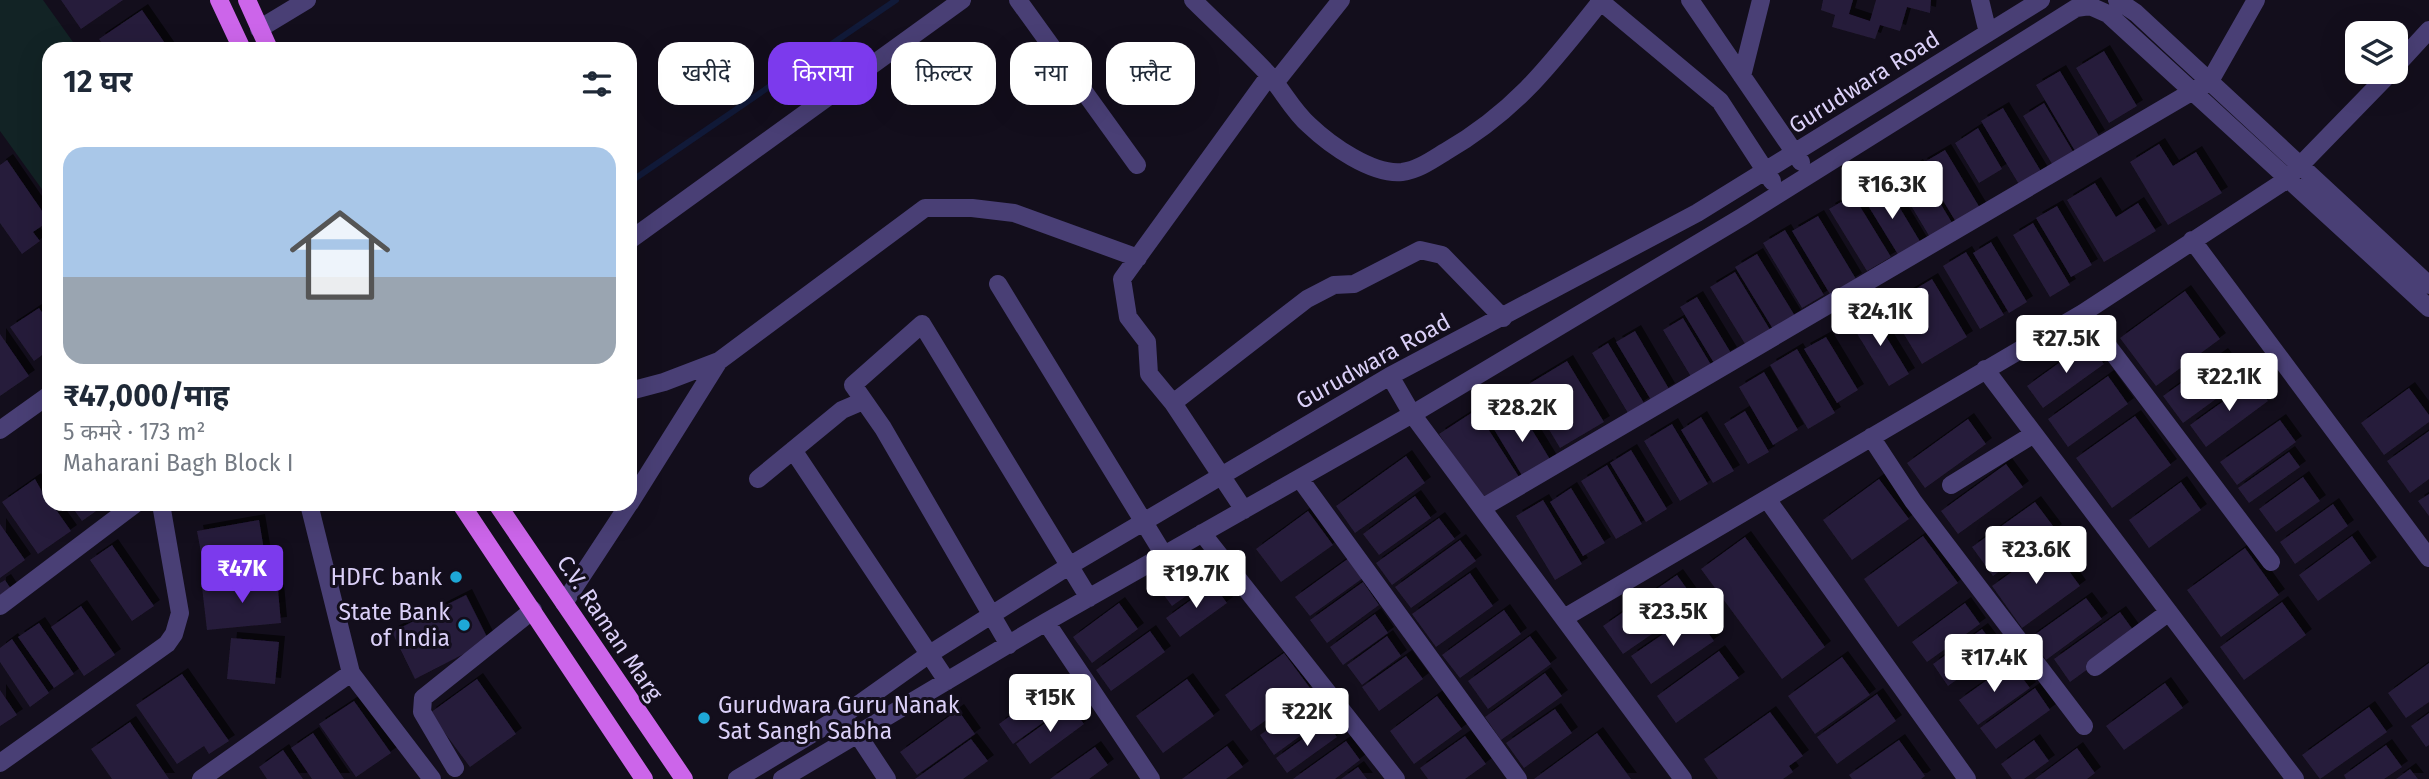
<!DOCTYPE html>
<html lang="hi">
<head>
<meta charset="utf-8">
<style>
  :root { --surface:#fff; --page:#f6f6f7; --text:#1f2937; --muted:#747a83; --accent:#7c3aed }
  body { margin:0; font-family:"Fira Sans","Noto Sans Devanagari",sans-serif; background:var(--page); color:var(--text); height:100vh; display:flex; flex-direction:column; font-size:26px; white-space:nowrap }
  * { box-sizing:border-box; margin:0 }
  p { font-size:23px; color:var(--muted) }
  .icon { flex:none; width:38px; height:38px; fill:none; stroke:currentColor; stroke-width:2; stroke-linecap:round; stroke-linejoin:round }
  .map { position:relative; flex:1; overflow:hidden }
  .details { position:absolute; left:42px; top:42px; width:595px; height:469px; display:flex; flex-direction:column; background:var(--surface); border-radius:21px; box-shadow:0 7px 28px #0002 }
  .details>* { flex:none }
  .guide { position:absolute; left:658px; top:42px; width:665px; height:63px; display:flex; gap:14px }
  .fabs { position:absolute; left:2345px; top:21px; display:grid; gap:14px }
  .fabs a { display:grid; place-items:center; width:63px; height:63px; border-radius:14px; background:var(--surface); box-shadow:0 7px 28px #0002; font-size:35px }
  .price { position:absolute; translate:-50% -60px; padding:0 16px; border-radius:7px; background:#fff; color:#222; font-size:23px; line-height:46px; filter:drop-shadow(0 2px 4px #0008) }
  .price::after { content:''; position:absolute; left:50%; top:42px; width:21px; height:16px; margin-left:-10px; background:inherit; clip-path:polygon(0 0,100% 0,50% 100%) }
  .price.active { background:var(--accent); color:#fff }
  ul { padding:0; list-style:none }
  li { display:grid; align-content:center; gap:14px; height:371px; padding:0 21px }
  li span { display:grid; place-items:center; height:217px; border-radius:21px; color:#555 }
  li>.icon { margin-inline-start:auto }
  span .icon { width:126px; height:126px; fill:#fffc; stroke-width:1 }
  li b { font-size:30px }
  h2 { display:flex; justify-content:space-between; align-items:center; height:84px; padding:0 21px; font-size:30px }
  .pill { padding:0 24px; border-radius:21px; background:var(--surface); box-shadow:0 7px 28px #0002; font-size:24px; line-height:63px }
  .pill.active { background:var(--accent); color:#fff }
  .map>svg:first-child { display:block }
  .green { fill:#122325 }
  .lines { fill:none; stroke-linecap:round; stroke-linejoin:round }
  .stream { stroke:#111a39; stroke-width:6 }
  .building { fill:#271d3a; filter:url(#shadow) }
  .minor { stroke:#493f75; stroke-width:18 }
  .major { stroke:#cc65ea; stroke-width:18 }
  .poi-dot { fill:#1ea8d7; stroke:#130e1c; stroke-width:2.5 }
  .labels { text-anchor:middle; stroke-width:6; stroke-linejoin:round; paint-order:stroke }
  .street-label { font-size:23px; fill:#dbd0f8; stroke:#130e1c }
  .poi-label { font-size:23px; fill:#dbd0f8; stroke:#130e1c; text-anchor:end }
</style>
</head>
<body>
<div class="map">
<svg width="2429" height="779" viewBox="0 0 2429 779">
  <defs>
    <filter id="shadow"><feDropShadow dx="6" dy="-6" stdDeviation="0" flood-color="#0009"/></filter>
  </defs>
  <rect width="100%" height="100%" fill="#130e1c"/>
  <!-- green -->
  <path class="green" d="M0 0H43L78 49H49V199L0 131Z"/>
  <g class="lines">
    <!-- stream -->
    <path class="stream" d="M630 182 896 0"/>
  </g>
  <!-- building -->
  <path class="building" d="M61 0H123L81 29Z
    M1823 0H1853L1849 14 1870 21 1876 0H1931L1930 13 1907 7 1900 31 1880 25 1875 39 1832 27 1835 15 1821 10Z
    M142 10 169 49H106L99 39Z
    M2104 51 2137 106 2109 123 2076 68Z
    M2060 71 2099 136 2075 151 2036 85Z
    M2044 103 2075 155 2054 167 2023 116Z
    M2003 108 2042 173 2020 186 1981 121Z
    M1978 128 2002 169 1979 183 1955 143Z
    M2159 144 2173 166 2196 152 2222 193 2168 225 2130 162Z
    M1945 150 1983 213 1959 227 1921 164Z
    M7 160 49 221 33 232 40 241 22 254 0 223V165Z
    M1917 165 1954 226 1931 239 1895 179Z
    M2095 183 2116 217 2138 203 2156 231 2104 262 2067 200Z
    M1886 185 1921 243 1899 256 1864 199Z
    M1853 195 1891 257 1867 271 1829 209Z
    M2057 206 2092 265 2071 277 2036 218Z
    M1818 216 1856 279 1830 294 1792 231Z
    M2033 223 2070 285 2050 297 2013 235Z
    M1785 230 1824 295 1802 308 1763 243Z
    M1991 242 2027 302 2009 313 1973 253Z
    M1966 252 2004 315 1980 329 1943 266Z
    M1757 254 1795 316 1773 329 1735 267Z
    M1735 272 1772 333 1747 347 1710 287Z
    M1932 279 1967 337 1922 364 1887 306Z
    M2185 291 2220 339 2156 386 2120 338Z
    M1697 297 1731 353 1714 363 1680 307Z
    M39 308 49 322V350L34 361 10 327Z
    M1870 310 1909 374 1889 386 1850 322Z
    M1683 318 1713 368 1693 380 1663 330Z
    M1635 331 1669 389 1651 400 1616 342Z
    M0 334 29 376 0 396Z
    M1826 337 1858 390 1837 403 1804 349Z
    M2088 342 2104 364 2043 408 2027 386Z
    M1608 343 1644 403 1628 413 1592 353Z
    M1797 349 1835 413 1808 429 1770 365Z
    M2222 354 2242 380 2183 423 2163 396Z
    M1567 361 1604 422 1560 448 1524 387Z
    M1764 372 1798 430 1773 445 1739 387Z
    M2108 376 2128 404 2068 447 2048 419Z
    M2253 380 2268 401 2206 447 2190 425Z
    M2409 388 2429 415V422L2384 455 2361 423Z
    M1476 410 1521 480 1484 504 1439 434Z
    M1520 410 1551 461 1523 477 1492 426Z
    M1745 411 1769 452 1748 464 1724 424Z
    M2135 416 2171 465 2112 508 2076 458Z
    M1701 417 1734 471 1713 483 1681 430Z
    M1968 419 1986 444 1925 488 1907 463Z
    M2280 420 2296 442 2237 485 2220 462Z
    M1672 424 1708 484 1680 501 1644 441Z
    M2429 431V479L2410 493 2387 461Z
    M1631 450 1667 509 1646 522 1610 463Z
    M2289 452 2300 467 2249 503 2238 488Z
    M1406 456 1425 483 1355 533 1336 506Z
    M2006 464 2023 487 1958 534 1941 511Z
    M1607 465 1642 524 1616 539 1581 481Z
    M2303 477 2320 501 2276 532 2259 509Z
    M35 479 49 504H52L71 531 38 554 2 502Z
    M1879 479 1909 519 1852 560 1823 520Z
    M2181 482 2201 510 2149 548 2129 520Z
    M1571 488 1605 543 1583 556 1550 502Z
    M2429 494V516L2418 501Z
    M1415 496 1431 518 1379 555 1363 534Z
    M1543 500 1582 564 1555 580 1516 516Z
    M2035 502 2056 530 1993 576 1972 547Z
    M70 504H106L82 521Z
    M2333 504 2348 526 2295 564 2280 542Z
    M1308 511 1333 545 1281 582 1256 549Z
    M1439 518 1455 539 1392 585 1376 563Z
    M259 520 267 568 206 579 197 531Z
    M0 524 25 560 0 578Z
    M1923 536 1958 583 1898 627 1864 579Z
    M2352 536 2371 563 2318 601 2299 575Z
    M1745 537 1825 647 1782 679 1701 569Z
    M1460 540 1476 561 1411 608 1395 587Z
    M112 545 154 606 132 621 90 560Z
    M2050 545 2080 586 2022 628 1992 586Z
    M2245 548 2279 595 2221 637 2187 590Z
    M1349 558 1363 578 1310 616 1295 597Z
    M1196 560 1210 579 1172 606 1158 587Z
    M1470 573 1493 606 1436 647 1412 614Z
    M1677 575 1697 603 1623 654 1603 626Z
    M277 579 281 623 207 630 202 587Z
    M5 580 13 592 0 601V583Z
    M1363 582 1379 605 1327 643 1310 620Z
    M1213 584 1227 603 1180 637 1166 618Z
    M466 595 489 641 415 679 392 632Z
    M2086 598 2102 619 2046 660 2030 638Z
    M2282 602 2306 635 2244 680 2220 647Z
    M1119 603 1138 629 1092 663 1073 637Z
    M1965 603 1980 624 1927 662 1912 642Z
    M81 606 115 655 84 676 51 627Z
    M1504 610 1521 634 1460 678 1442 655Z
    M2120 612 2136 634 2070 682 2054 659Z
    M1694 613 1714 641 1651 684 1631 656Z
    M1375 614 1388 633 1343 665 1330 647Z
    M39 623 74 674 54 688 18 637Z
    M1982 629 1998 650 1948 686 1933 664Z
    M1150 631 1165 652 1111 691 1096 670Z
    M1387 636 1401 656 1362 685 1347 665Z
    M1530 636 1551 664 1488 709 1468 681Z
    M231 638 279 642 275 684 227 679Z
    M12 639 49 693 30 707 0 662V648Z
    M1719 651 1739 678 1676 723 1657 696Z
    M1284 653 1310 688 1251 731 1225 695Z
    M1406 656 1423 679 1379 711 1362 687Z
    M1842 657 1870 695 1815 734 1788 696Z
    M2011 663 2030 688 1978 725 1959 700Z
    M2429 663V702L2406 718 2388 693Z
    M1545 673 1562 696 1501 740 1485 717Z
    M182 674 229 741 209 754 204 746 177 764 136 705Z
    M477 679 516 734 470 767 430 713Z
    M1187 679 1214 716 1163 753 1136 716Z
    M1058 681 1073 701 1013 744 999 724Z
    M2165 683 2183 708 2124 750 2106 726Z
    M2035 688 2050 710 1996 749 1980 728Z
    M0 690 17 715 0 726Z
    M1877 694 1896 721 1837 764 1817 737Z
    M1437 696 1462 729 1414 764 1390 731Z
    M354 701 391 753 356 777 319 724Z
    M1308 701 1322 720 1274 755 1260 735Z
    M1070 705 1084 724 1030 764 1016 744Z
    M2369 707 2387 732 2320 779 2302 755Z
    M1555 709 1572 733 1524 768 1506 743Z
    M958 710 975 734 917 775 900 752Z
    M1770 712 1803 756 1789 766 1793 772 1783 779H1718L1704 759Z
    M2429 713V745L2426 747 2411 726Z
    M130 722 169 779H112L91 749Z
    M1326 722 1337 737 1287 773 1276 758Z
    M313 733 344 779H312L291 748Z
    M1597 733 1631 779H1534Z
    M1465 736 1486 764 1465 779H1428L1420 768Z
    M971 739 988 761 963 779H915Z
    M1899 740 1925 776 1921 779H1852L1849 775Z
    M2034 740 2049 761 2024 779H2012L2001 764Z
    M1346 741 1360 760 1335 779H1293Z
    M2386 745 2402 767 2384 779H2346L2344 775Z
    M1227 746 1243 767 1226 779H1182Z
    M1095 747 1108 765 1089 779H1050Z
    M2077 748 2095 773 2087 779H2035Z
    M283 750 303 779H267L259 767Z
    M1358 767 1367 779H1341Z
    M2410 769 2418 779H2396Z"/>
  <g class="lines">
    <!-- minor -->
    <path class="minor" d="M1018 0 1137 165
      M1193 0C1218 25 1245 49 1269 75 1283 91 1293 111 1309 125 1330 145 1372 175 1402 172 1418 170 1432 160 1445 152 1516 111 1551 64 1601 1
      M1599 0 1720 101 1772 181
      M1690 0 1801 162
      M1980 0 1988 33
      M2117 0 2136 13 2429 285
      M259 29 307 0
      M2396 66 2429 30
      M1742 76 1761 0
      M1275 83 1341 0
      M630 240 962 0
      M2192 240 2429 558
      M998 284 1164 555
      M2083 313 2271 562
      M1985 369 2295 779
      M1390 376 1412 414 1683 779
      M630 391 664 382 719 361 925 208H972L1014 213 1138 258
      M1173 403 1307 299 1334 285 1354 284 1420 250 1442 255 1503 318
      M0 430 49 395
      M1871 437 1913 501 2084 726
      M793 450 947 681
      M758 479 842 410 863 401
      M1300 479 1518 779
      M1951 485 2034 434
      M1767 499 1967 779
      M630 503 719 361
      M309 504 351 673 432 779
      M1482 508 2210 81 2256 0
      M1244 510 1173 403 1149 374 1147 342 1128 317 1122 279 1269 76
      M1202 533 1396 779
      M564 603 629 504
      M0 606 135 504
      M1564 618 2083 313 2286 180 2391 72
      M1046 622 1151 779
      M1009 645 883 428 853 385 922 324 1089 598
      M2095 667 2169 612
      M852 726 887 779
      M0 763 167 644 174 634 180 613 161 504
      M455 768 422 712 423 698 533 610
      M201 779 351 673
      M737 779 845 714 928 655 1069 566 1390 376 1697 213 2041 0
      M782 779 1046 622 1416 412 1742 217 2076 8 2090 6 2108 14 2429 308"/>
    <!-- major -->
    <path class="major" d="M219 0 242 49
      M247 0 269 49
      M461 504 644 779
      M497 504 684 779"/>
  </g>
  <!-- markers -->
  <g class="poi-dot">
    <circle cx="456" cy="577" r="7"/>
    <circle cx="464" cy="625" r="7"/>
    <circle cx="704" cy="718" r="7"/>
  </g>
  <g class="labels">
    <!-- street labels -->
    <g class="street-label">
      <text transform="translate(1864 82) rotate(-32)" y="8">Gurudwara Road</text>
      <text transform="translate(1373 361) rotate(-29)" y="8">Gurudwara Road</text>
      <text transform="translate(610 628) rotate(56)" y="8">C.V. Raman Marg</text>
    </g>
    <!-- poi labels -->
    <g class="poi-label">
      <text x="442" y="585">HDFC bank</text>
      <text x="450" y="620">State Bank<tspan x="450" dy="26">of India</tspan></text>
      <text x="718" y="713" text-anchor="start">Gurudwara Guru Nanak<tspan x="718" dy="26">Sat Sangh Sabha</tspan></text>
    </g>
  </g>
</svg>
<div class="fabs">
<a><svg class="icon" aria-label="layers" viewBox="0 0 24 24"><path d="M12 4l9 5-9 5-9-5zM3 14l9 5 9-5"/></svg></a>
</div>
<b class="price" style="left:1892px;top:221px">₹16.3K</b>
<b class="price" style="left:1880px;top:348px">₹24.1K</b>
<b class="price" style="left:2066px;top:375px">₹27.5K</b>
<b class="price" style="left:2229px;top:413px">₹22.1K</b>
<b class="price" style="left:1522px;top:444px">₹28.2K</b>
<b class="price" style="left:2036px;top:586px">₹23.6K</b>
<b class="price active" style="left:242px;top:605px">₹47K</b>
<b class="price" style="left:1196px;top:610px">₹19.7K</b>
<b class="price" style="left:1673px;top:648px">₹23.5K</b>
<b class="price" style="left:1994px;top:694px">₹17.4K</b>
<b class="price" style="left:1050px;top:734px">₹15K</b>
<b class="price" style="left:1307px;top:748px">₹22K</b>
<div class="guide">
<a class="pill">खरीदें</a>
<a class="pill active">किराया</a>
<a class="pill">फ़िल्टर</a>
<a class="pill">नया</a>
<a class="pill">फ़्लैट</a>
</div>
<section class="details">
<h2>12 घर<svg class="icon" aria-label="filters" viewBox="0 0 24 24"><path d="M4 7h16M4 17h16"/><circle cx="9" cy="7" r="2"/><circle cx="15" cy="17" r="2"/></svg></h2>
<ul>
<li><span style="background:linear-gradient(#a9c7e8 60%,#9aa5b1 0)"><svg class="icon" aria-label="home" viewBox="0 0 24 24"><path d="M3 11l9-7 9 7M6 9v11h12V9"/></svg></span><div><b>₹47,000/माह</b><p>5 कमरे · 173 m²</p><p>Maharani Bagh Block I</p></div></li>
</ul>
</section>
</div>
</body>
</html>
